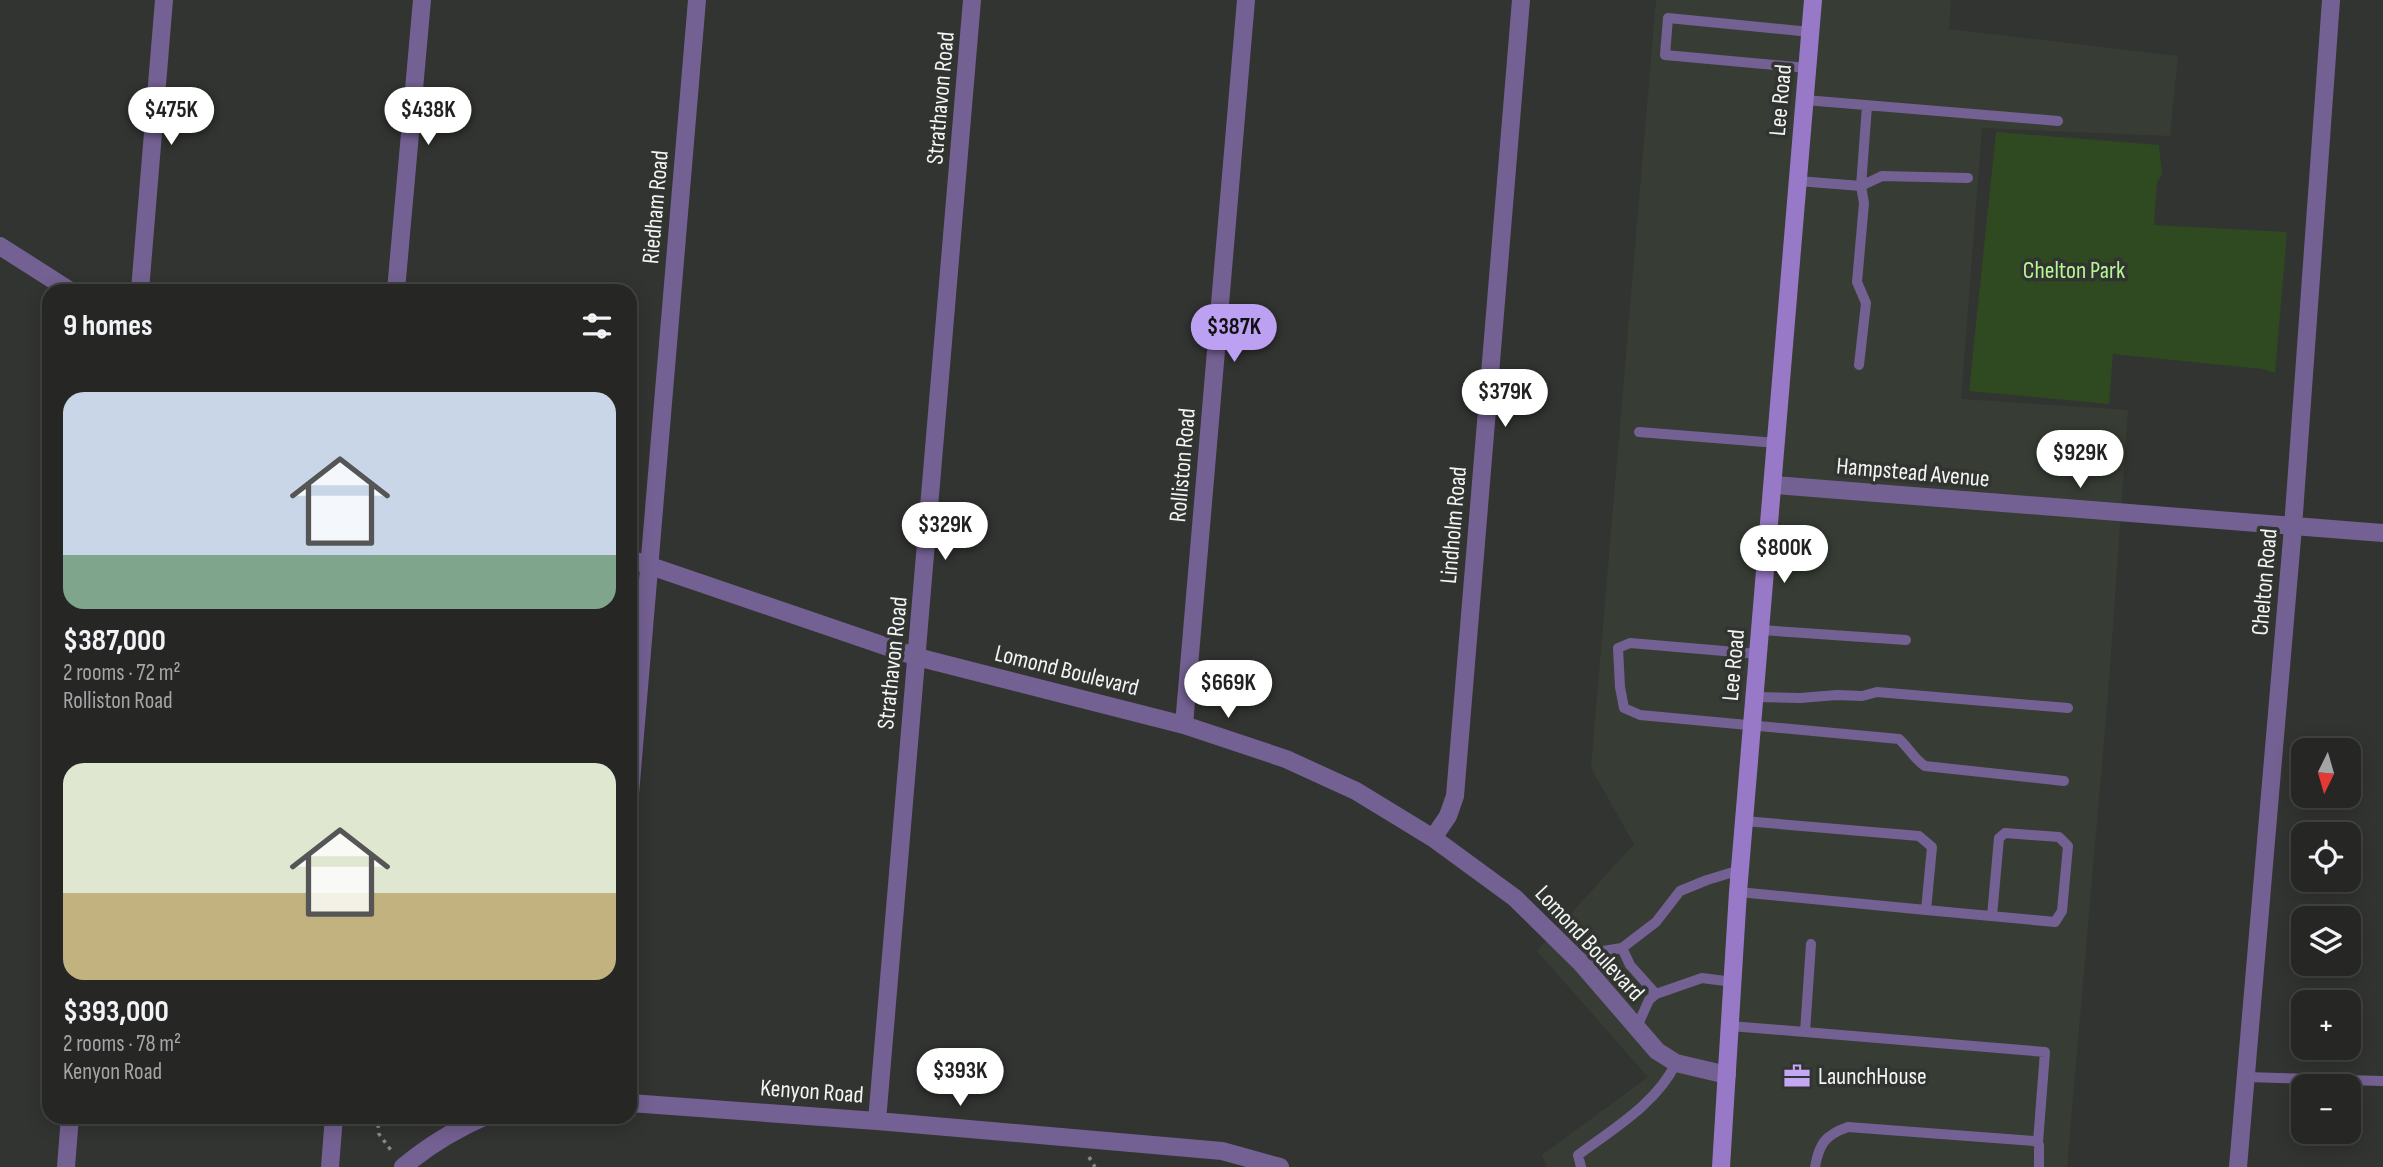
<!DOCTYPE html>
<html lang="en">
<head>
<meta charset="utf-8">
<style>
  :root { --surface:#262725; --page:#2e2f2d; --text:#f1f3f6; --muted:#a4a5a7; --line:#424442; --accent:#bca0f2 }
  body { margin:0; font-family:"Sofia Sans Condensed",sans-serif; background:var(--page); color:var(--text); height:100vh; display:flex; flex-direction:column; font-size:26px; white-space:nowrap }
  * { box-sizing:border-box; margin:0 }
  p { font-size:23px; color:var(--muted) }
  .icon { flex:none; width:38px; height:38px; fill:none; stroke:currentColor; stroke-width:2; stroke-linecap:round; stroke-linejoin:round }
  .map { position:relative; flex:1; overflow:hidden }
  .drawer { position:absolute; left:42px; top:284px; width:595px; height:840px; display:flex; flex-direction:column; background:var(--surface); border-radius:21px; box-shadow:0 4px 18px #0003,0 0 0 2px var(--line) }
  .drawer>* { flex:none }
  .needle { width:46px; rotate:185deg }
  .controls { position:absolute; left:2291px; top:738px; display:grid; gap:14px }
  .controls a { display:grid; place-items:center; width:70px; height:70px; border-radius:14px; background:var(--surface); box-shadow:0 4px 18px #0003,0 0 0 2px var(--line); font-size:35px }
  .price { position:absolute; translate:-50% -60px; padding:0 16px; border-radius:24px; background:#fff; color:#222; font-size:23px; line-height:46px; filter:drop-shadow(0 2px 4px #0008) }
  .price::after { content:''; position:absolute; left:50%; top:42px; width:21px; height:16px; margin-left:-10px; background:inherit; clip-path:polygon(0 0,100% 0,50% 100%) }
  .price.active { background:var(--accent); color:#111 }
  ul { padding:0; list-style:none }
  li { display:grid; align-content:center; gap:14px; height:371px; padding:0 21px }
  li span { display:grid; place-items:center; height:217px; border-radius:21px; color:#555 }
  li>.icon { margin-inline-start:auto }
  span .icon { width:126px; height:126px; fill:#fffc; stroke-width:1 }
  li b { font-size:30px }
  h2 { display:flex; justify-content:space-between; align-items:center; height:84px; padding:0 21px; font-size:30px }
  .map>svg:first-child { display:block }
  .built { fill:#373d34 }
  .green { fill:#2f4921 }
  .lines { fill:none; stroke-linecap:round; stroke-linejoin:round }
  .path { stroke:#868886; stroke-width:3.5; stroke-dasharray:3.5 5; stroke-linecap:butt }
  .service { stroke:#746193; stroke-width:10 }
  .minor { stroke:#746193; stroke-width:18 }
  .secondary { stroke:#9879c8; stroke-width:18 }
  .labels { text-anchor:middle; stroke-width:7; stroke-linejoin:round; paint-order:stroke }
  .street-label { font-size:24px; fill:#f3f5f3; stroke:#323431 }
  .park-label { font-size:24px; fill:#b5f792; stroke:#323431 }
  .poi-label { font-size:24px; fill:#f3f5f3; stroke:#323431; text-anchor:start }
</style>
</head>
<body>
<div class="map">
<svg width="2383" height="1167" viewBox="0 0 2383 1167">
  <rect width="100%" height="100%" fill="#323431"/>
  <!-- built -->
  <path class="built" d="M1656 0H1951L1949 29 2178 56 2170 136 1982 128 1961 399 2128 410 2109 683 2067 1167H1547L1542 1155 1648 1077 1537 951 1634 844 1591 768Z"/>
  <!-- green -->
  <path class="green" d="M1996 132 2159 145 2162 174 2157 183 2154 225 2287 232 2275 373 2263 369 2113 354 2109 404 1969 391Z"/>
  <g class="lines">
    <!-- path -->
    <path class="path" d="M377 1116 379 1134 393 1153
      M1089 1157 1095 1167"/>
    <!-- service -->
    <path class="service" d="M1807 68 1665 55 1668 18 1810 32
      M1805 100 2058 121
      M1798 181 1861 186 1864 203 1857 282 1866 303 1859 365
      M1861 186 1882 176 1968 178
      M1861 186 1867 106
      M1639 432 1777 443
      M1761 630 1906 640
      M1759 654 1630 643 1618 648 1620 687 1624 708 1640 715 1899 739C1909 748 1914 759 1925 766L2064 781
      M1755 697 1800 698 1837 695 1862 696 1877 692 2068 708
      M1738 892 1926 910 1932 847 1919 836 1744 821
      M1926 910 2055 922 2062 911 2068 846 2059 837 2005 833 1999 838 1992 916
      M1581 963 1603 951 1622 948
      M1656 994 1630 965 1622 948 1656 922 1680 891 1707 880 1740 870
      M1730 1026 1805 1032 1811 944
      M1636 1029 1649 1000 1656 994 1702 978 1733 982
      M1805 1032 2045 1052 2038 1142
      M2246 1077 2382 1081
      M1581 1167 1578 1155C1613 1129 1657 1103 1676 1063
      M1815 1167C1819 1144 1825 1135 1848 1127L2035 1141 2039 1145V1167"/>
    <!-- minor -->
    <path class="minor" d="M0 246 69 290
      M140 290 164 0
      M396 290 422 0
      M1774 485 2383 533
      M630 559 917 657 1184 725 1286 759 1356 791 1433 838 1515 898 1581 963 1657 1051 1676 1063 1727 1075
      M1184 725 1246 0
      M630 794 697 0
      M1433 838 1448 816 1455 796 1521 0
      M630 1103 877 1121 1222 1151 1280 1167
      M877 1121 972 0
      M66 1167 70 1116
      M330 1167 334 1116
      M403 1167C428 1146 456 1129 486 1116
      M2238 1167 2293 527 2331 0"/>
    <!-- secondary -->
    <path class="secondary" d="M1721 1167 1738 892 1813 0"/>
  </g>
  <!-- icons -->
  <defs>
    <g id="office-bare" transform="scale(2.1)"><path d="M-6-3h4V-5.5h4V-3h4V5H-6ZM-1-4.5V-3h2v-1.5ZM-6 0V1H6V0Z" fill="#c3a7f2" stroke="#323431" stroke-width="2.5" paint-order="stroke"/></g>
  </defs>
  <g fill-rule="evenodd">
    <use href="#office-bare" x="1797" y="1076"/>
  </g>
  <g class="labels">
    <!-- street labels -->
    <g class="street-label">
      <text transform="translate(940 98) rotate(-85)" y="8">Strathavon Road</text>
      <text transform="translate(1780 100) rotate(-85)" y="8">Lee Road</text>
      <text transform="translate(655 207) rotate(-85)" y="8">Riedham Road</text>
      <text transform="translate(1182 465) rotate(-85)" y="8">Rolliston Road</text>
      <text transform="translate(1913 472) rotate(5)" y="8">Hampstead Avenue</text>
      <text transform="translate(1453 525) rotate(-85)" y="8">Lindholm Road</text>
      <text transform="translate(2264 582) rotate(-85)" y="8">Chelton Road</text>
      <text transform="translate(892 663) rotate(-84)" y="8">Strathavon Road</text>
      <text transform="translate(1733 665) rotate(-85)" y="8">Lee Road</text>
      <text transform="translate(1067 670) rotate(14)" y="8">Lomond Boulevard</text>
      <text transform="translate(1590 943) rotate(47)" y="8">Lomond Boulevard</text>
      <text transform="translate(812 1091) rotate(4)" y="8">Kenyon Road</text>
    </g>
    <!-- park labels -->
    <g class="park-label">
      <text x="2074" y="278">Chelton Park</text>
    </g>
    <!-- poi labels -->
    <g class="poi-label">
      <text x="1818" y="1084">LaunchHouse</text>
    </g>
  </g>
</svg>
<div class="controls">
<a><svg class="needle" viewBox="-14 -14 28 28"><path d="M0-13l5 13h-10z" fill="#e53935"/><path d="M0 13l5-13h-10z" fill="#a4a5a7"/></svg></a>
<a><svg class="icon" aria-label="locate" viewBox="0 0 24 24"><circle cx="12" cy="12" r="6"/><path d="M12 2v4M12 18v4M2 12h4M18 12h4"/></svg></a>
<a><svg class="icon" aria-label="layers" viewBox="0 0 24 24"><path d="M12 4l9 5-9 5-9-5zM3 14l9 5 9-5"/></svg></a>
<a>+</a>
<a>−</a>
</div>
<b class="price" style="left:171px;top:147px">$475K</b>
<b class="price" style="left:428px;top:147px">$438K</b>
<b class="price active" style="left:1234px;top:364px">$387K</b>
<b class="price" style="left:1505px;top:429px">$379K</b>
<b class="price" style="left:2080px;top:490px">$929K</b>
<b class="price" style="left:945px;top:562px">$329K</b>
<b class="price" style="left:1784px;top:585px">$800K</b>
<b class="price" style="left:1228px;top:720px">$669K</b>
<b class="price" style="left:960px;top:1108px">$393K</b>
<section class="drawer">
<h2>9 homes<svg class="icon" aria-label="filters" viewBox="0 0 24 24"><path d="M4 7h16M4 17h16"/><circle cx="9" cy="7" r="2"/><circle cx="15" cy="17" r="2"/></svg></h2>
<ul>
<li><span style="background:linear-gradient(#c9d6e8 75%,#7fa58c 0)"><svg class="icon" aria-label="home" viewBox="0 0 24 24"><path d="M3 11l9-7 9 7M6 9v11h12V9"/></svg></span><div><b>$387,000</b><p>2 rooms · 72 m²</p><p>Rolliston Road</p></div></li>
<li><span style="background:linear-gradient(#dfe7d0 60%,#c2b280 0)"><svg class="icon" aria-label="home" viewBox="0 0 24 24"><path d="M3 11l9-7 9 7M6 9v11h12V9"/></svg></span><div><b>$393,000</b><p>2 rooms · 78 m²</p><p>Kenyon Road</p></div></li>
</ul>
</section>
</div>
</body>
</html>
